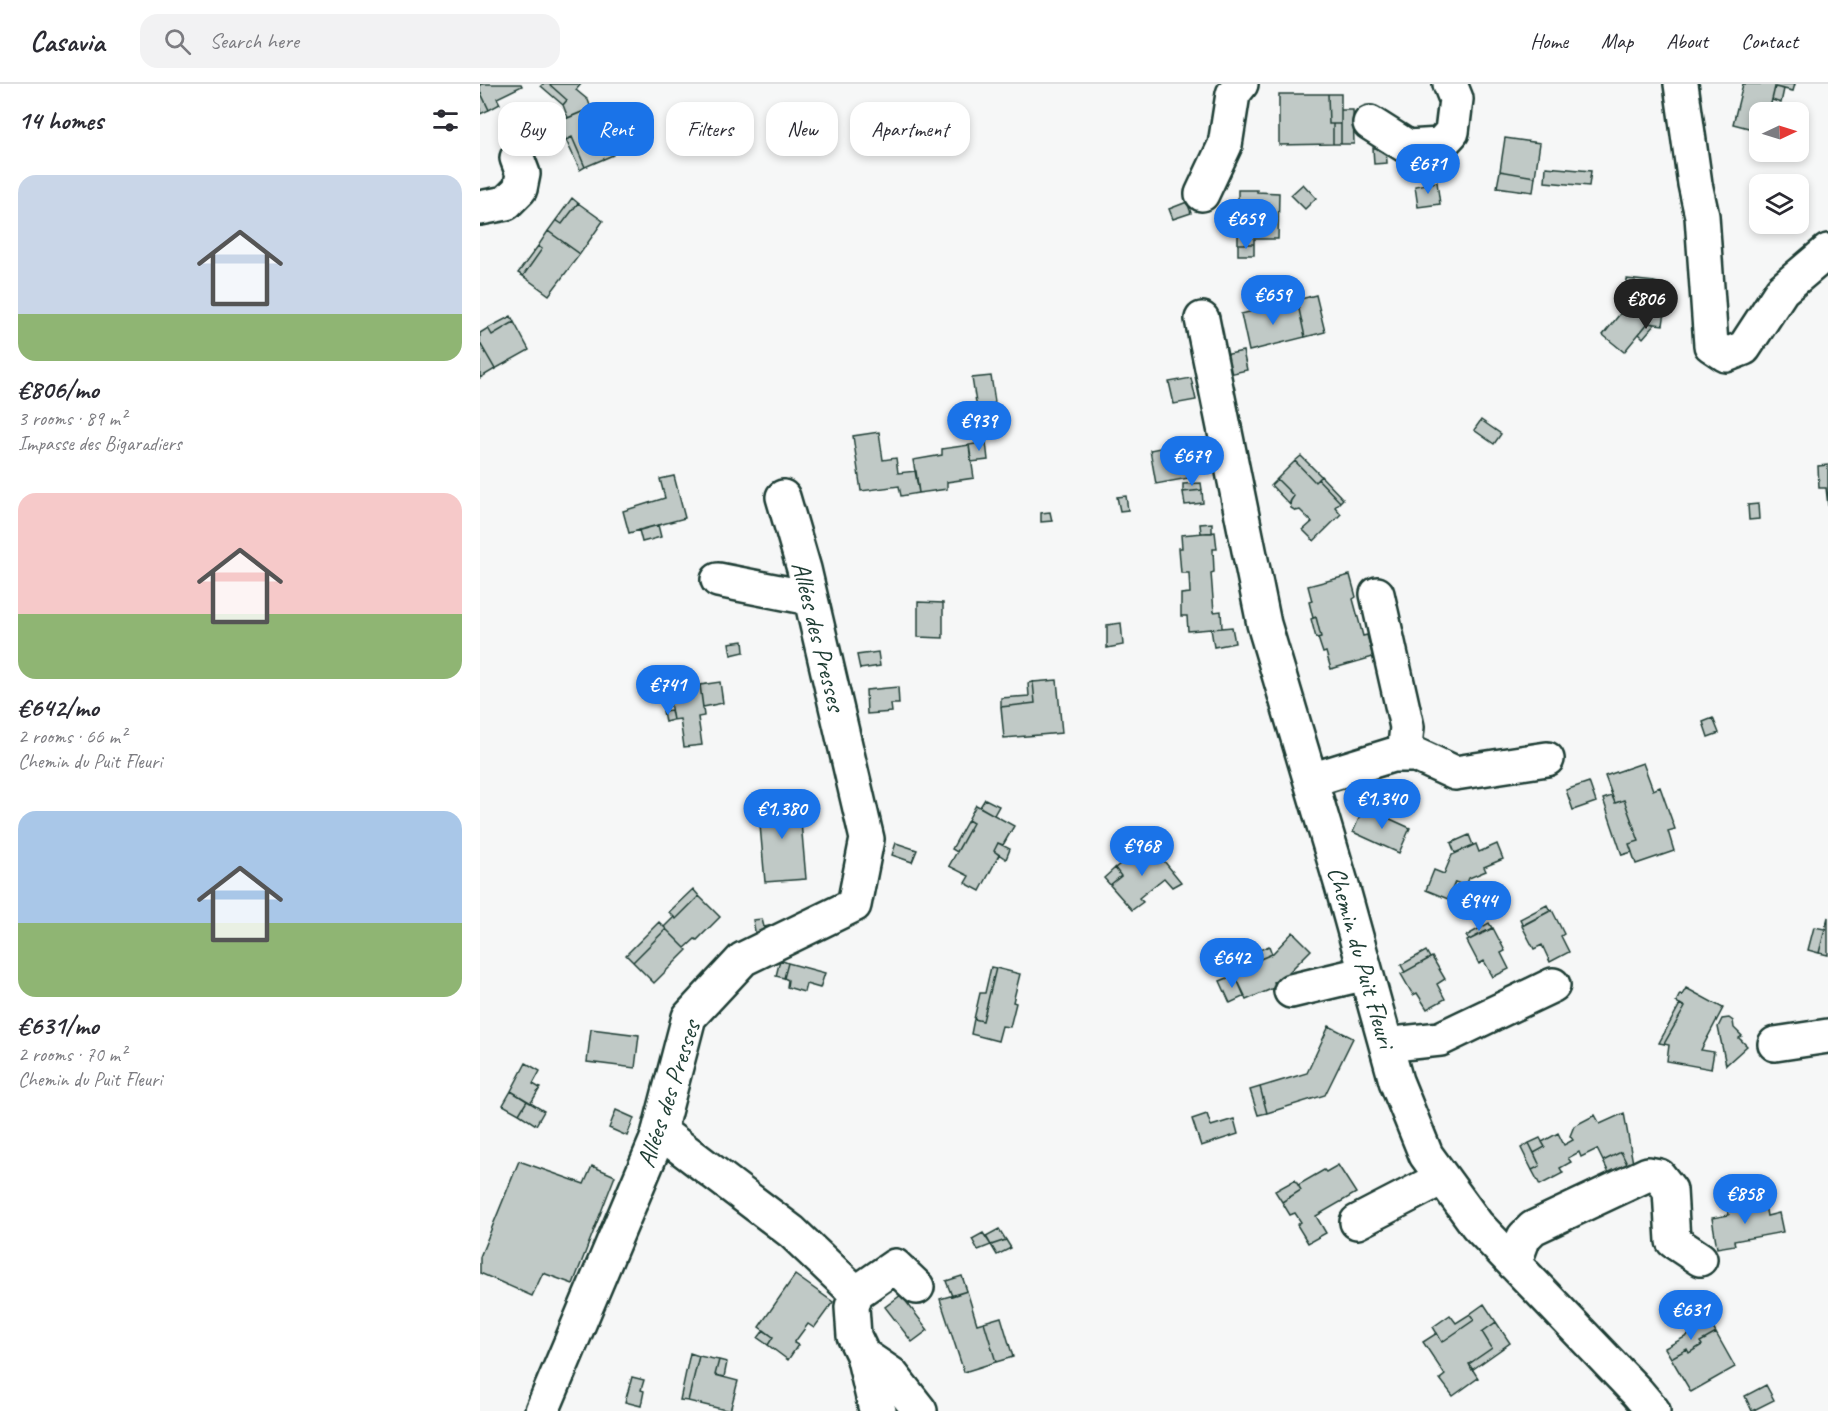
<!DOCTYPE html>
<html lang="en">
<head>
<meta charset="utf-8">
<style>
  :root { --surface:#fff; --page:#f2f2f3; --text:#2b2b33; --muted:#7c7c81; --line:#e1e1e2; --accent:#1a73e8 }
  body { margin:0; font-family:Caveat,sans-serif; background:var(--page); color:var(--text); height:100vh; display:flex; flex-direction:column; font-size:22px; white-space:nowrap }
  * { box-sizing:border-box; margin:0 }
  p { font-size:20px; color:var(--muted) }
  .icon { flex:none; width:33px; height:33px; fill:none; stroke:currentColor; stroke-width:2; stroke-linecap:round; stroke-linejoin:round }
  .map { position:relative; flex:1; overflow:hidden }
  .details { display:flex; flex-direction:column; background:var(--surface); width:480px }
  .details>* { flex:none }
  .guide { position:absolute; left:18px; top:18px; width:570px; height:54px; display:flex; gap:12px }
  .needle { width:39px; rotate:86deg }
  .fabs { position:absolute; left:1269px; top:18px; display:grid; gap:12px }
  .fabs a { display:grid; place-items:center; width:60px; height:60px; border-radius:12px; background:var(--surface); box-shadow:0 3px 9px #0003; font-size:30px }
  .price { position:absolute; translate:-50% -51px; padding:0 14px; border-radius:21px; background:var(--accent); color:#fff; font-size:20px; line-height:39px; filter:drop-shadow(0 2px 3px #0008) }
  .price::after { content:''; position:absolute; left:50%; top:36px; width:18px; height:14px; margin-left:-9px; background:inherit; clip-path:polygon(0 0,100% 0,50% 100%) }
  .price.active { background:#222; color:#fff }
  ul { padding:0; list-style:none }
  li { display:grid; align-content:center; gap:12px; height:318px; padding:0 18px }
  li span { display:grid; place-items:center; height:186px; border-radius:18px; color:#555 }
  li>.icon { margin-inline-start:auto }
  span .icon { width:108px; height:108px; fill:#fffc; stroke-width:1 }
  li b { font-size:26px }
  h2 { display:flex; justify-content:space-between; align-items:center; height:72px; padding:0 18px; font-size:26px }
  .tag { padding:0 21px; border-radius:18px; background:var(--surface); box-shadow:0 3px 9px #0003; font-size:21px; line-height:54px }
  .tag.active { background:var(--accent); color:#fff }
  header { display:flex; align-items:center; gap:36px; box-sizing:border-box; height:84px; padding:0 30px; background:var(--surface); border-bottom:2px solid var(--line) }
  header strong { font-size:28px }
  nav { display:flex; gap:33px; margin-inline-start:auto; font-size:21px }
  .search { width:420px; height:54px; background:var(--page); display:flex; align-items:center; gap:15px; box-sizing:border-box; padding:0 21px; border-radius:18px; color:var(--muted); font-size:22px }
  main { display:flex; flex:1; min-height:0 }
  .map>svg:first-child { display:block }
  .building { fill:#c0c9c6; stroke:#1f3d34; stroke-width:1.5 }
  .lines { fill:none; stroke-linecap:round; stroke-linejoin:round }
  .minor-casing { stroke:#1f3d34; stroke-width:38 }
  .minor { stroke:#fff; stroke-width:33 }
  .labels { text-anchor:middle; stroke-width:5; stroke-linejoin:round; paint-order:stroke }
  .street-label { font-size:26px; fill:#1f3d34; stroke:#fff }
</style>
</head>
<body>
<header>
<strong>Casavia</strong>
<div class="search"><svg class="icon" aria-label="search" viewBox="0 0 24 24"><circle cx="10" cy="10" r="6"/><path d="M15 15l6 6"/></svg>Search here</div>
<nav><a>Home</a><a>Map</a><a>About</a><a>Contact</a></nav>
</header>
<main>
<section class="details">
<h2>14 homes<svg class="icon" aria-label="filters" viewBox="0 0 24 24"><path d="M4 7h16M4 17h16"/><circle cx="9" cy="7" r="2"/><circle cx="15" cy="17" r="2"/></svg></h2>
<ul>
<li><span style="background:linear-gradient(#c9d6e8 75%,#8fb573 0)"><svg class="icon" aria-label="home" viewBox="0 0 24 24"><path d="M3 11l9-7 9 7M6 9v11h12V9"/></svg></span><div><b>€806/mo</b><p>3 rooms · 89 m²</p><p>Impasse des Bigaradiers</p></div></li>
<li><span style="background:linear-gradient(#f6c9c9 65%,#8fb573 0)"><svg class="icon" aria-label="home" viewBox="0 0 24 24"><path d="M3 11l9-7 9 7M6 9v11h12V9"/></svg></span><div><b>€642/mo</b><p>2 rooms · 66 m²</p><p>Chemin du Puit Fleuri</p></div></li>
<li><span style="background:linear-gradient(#a9c7e8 60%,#8fb573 0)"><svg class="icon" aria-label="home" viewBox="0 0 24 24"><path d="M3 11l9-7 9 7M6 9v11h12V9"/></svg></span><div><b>€631/mo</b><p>2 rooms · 70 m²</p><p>Chemin du Puit Fleuri</p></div></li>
</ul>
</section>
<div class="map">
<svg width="1348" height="1327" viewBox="0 0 1348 1327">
  <rect width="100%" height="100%" fill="#f6f7f7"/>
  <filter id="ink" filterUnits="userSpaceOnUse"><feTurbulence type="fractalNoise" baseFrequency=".0167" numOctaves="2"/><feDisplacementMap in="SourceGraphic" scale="12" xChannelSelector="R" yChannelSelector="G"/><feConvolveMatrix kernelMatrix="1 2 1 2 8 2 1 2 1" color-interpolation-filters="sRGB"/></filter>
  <g filter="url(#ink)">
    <!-- building -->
    <path class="building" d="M0 0H41L42 2 17 14 20 20 9 26 0 7Z
      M63 0H69L87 16 83 21 61 2Z
      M69 0H101L96 6 108 16 111 24 88 34 83 21 87 16Z
      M1263 0H1315L1313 7 1295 3 1289 28H1280V47L1253 40Z
      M1295 3 1304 5 1301 19 1292 16Z
      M0 7 9 26 0 30Z
      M799 10H848L849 40H853V60L799 61Z
      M848 10H861V40H849Z
      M111 24 133 71 105 83 92 53 86 56 78 38Z
      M861 26H873L874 60H861Z
      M853 40H861V60H853Z
      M92 53 105 83 100 86 86 56Z
      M1025 54 1060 59 1055 93 1020 87Z
      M893 64H906L907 79 894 80Z
      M1066 83 1111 87 1109 102 1065 98Z
      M1020 87 1055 93 1053 108 1017 103Z
      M957 98 960 120 938 123 935 102Z
      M823 100 836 114 825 125 811 111Z
      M758 106H777V108L799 109 798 155H774V160H758Z
      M92 114 98 119 82 140 76 136Z
      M707 118 711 129 693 135 689 125Z
      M98 119 123 137 100 170 68 147 76 136 82 140Z
      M750 120H758V141H750Z
      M68 147 100 170 69 211 43 192 62 165 58 162Z
      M758 160H774V171H758Z
      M58 162 62 165 43 192 38 189Z
      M1147 195 1174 198 1168 239 1144 268 1123 251 1148 220 1149 210 1145 209Z
      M1174 198 1189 201 1183 241 1168 239Z
      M836 211 845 248 825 253 817 216Z
      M817 216 825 253 769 267 761 230Z
      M31 232 34 238 12 251 8 244Z
      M34 238 49 266 15 285 0 259V249L8 244 12 251Z
      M1168 239 1175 240 1163 254 1159 250Z
      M0 259 15 285 0 294Z
      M763 267 767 286 744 291 740 272Z
      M511 292 515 318 511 323 497 325 492 294Z
      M711 294 716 316 694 320 689 298Z
      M1001 336 1021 350 1014 360 994 346Z
      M399 348 403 376 416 374 418 389 436 387 439 409 421 412 419 402 381 407 373 352Z
      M506 358 508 376 491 378 489 361Z
      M710 358 716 383 712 384 714 393 676 400 670 366Z
      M489 361 494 394 467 398V405L439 409 433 376 462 371V365Z
      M821 372 841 392 835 398 815 377Z
      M815 377 835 398 838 395 860 418 855 423 861 430 834 457 823 446 832 438 820 426 816 427 811 424 810 418 814 412 797 395Z
      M1348 381V422L1346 404H1339L1338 382Z
      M194 392 205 434 149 449 143 427 185 414 180 395Z
      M841 392 863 415 860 418 838 395Z
      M797 395 814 412 811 416 810 421 791 401Z
      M721 399 722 406 703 408V400Z
      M722 406 723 419 705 421 703 408Z
      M646 412 648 426 640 427 637 413Z
      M1278 420 1279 435 1269 436 1268 421Z
      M570 428 572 437 561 438V429Z
      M732 439V449H721L720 440Z
      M178 441 181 453 162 458 159 446Z
      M735 448 737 465H733L734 488 731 489 734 528 741 527 742 544 708 547 707 532H701V510L710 509 709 489H701L699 464H702L701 451Z
      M870 491 876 513 873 515 883 552 887 551 893 573 851 585 846 568 843 569 838 554 841 553 836 533 833 534 829 518 832 517 828 502Z
      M438 518 463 519V554L438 553Z
      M836 533 841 553 836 554 831 535Z
      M641 539 643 561 627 564V541Z
      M752 543 755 559 734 563 731 545Z
      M263 557 264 568 251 571 249 559Z
      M398 568 400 582 380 585 377 571Z
      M577 596 582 649 524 654 521 623 555 619 553 598Z
      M240 598 243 619 223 623 220 601Z
      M553 598 555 619 521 623V614L549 612 548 599Z
      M220 601 224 632 218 633 222 661 204 663 200 635 193 636 188 606Z
      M418 603 419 620H411L412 628 387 630 386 606Z
      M191 626 193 636 185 638 183 627Z
      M1233 634 1239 649 1228 653 1223 638Z
      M1163 679 1173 706 1180 703 1195 745 1188 747 1194 767 1156 780 1149 760 1159 757 1144 716 1135 719 1125 692Z
      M1109 698 1116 718 1093 726 1086 706Z
      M1132 712 1135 719 1144 716 1159 757 1149 760 1152 768 1142 771 1123 715Z
      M319 715 326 795 285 798 278 718Z
      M505 715 519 722 514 731 500 723Z
      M496 721 534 742 523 761 518 759 514 767 519 771 500 807 485 799 489 792 469 782 493 739 488 736Z
      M884 723 930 744 919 769 873 748Z
      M488 736 493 739 477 768 472 765Z
      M989 751 993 761 975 769 971 759Z
      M416 759 437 766 432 778 412 771Z
      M518 759 530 765 526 775 514 767Z
      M996 760 999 768 1017 760 1023 775 1004 783 1006 787 989 794 986 802 975 798 968 815 946 806 954 786 964 790 972 771Z
      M671 761 701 798 692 803 684 794 659 814 663 818 652 826 630 801 641 792 635 784 647 775 651 778Z
      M635 784 641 792 630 801 624 794Z
      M213 805 219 812 196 835 189 828Z
      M219 812 240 833 217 856 215 855 205 864 184 843 194 833 196 835Z
      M1067 821 1070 827 1043 841 1040 835Z
      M1072 826 1084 850 1081 852 1089 868 1070 878 1062 861 1054 865 1042 842Z
      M1348 833V871L1339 869Z
      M282 835 284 843 294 841 295 848 276 853 273 836Z
      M179 838 186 845 153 878 146 871Z
      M1009 839 1012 844 989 856 986 852Z
      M1334 843 1345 845 1339 869 1328 866Z
      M1013 844 1025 867 1021 869 1029 885 1013 893 1004 877 999 880 987 857Z
      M186 845 207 866 174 899 153 878Z
      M813 848 831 866 803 894 794 898 796 903 766 916 755 891 773 883 771 879 792 870Z
      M789 862 792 870 771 879 768 871Z
      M946 867 950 874 925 888 921 881Z
      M952 873 965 895 957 900 965 915 947 925 937 909 933 911 921 890Z
      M300 876 308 879 304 894 296 892Z
      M308 879 345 889 340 904 326 900 324 908 307 903 308 896 304 894Z
      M511 883 516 884 503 937 494 935 500 909H505Z
      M516 884 540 890 533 918 536 919 530 943 522 942 518 957 491 950 494 935 503 937Z
      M755 891 765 912 750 919 740 897Z
      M1206 904 1243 924 1221 966 1234 968 1231 985 1187 977 1189 961 1184 960 1205 923 1196 918 1200 910 1202 911Z
      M1200 920 1205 923 1184 960 1179 959Z
      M1249 934 1253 937 1254 944 1262 952 1259 954 1267 962 1246 981 1238 943 1242 935Z
      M849 942 873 954 845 1011 787 1029 780 1003 827 989Z
      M111 945 159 951 155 984 107 978Z
      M46 979 60 987 53 1000 60 1004 51 1019 31 1007Z
      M780 1003 787 1029 778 1031 770 1006Z
      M31 1007 47 1017 39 1030 23 1021Z
      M47 1017 64 1027 56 1041 39 1030Z
      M136 1026 154 1034 147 1052 129 1044Z
      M1144 1029 1154 1085 1150 1086 1141 1068 1123 1077 1117 1065 1101 1073 1099 1068 1088 1074 1091 1078 1080 1084 1083 1089 1060 1101 1052 1086 1060 1082 1054 1069 1065 1063 1062 1058 1078 1049 1084 1061 1093 1056 1090 1052 1094 1042 1115 1031 1120 1040Z
      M727 1030 731 1042 754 1035 758 1050 721 1062 712 1035Z
      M1060 1054 1065 1063 1054 1069 1049 1059Z
      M1049 1059 1060 1082 1052 1086 1041 1064Z
      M1141 1068 1150 1086 1132 1095 1123 1077Z
      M39 1077 104 1100 112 1082 135 1092 93 1200 63 1189 52 1212 0 1189V1173Z
      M858 1081 876 1109 836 1132 846 1149 828 1159 817 1141 821 1138 815 1129 810 1131 802 1118 821 1106 818 1101 844 1086 846 1088Z
      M815 1096 821 1106 802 1118 795 1107Z
      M1285 1121 1287 1132 1299 1129 1303 1148 1254 1157 1255 1161 1237 1164 1232 1134 1249 1131 1248 1127Z
      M519 1145 526 1156 511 1161 506 1152Z
      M503 1149 511 1161 498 1166 492 1155Z
      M526 1156 531 1164 517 1171 511 1161Z
      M315 1191 353 1218 334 1244 328 1240 314 1259 318 1261 308 1276 288 1261 293 1253 279 1243Z
      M482 1192 487 1207 472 1212 466 1197Z
      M487 1207 497 1240 504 1238 516 1278 484 1288 460 1215Z
      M421 1211 448 1246 432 1258 405 1223Z
      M1004 1220 1016 1238 1002 1248 1012 1264 989 1280 998 1294 973 1312 960 1295 965 1291 943 1258 957 1249 962 1258 994 1236 990 1230Z
      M990 1230 994 1236 962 1258 953 1243 970 1231 976 1239Z
      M521 1233 533 1273 516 1278 504 1238Z
      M1016 1238 1030 1259 992 1286 989 1280 1012 1264 1002 1248Z
      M1230 1239 1236 1249 1220 1258 1222 1261 1209 1269 1207 1265 1191 1274 1185 1264Z
      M284 1246 293 1253 288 1261 278 1254Z
      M1236 1249 1255 1283 1211 1308 1191 1274 1207 1265 1209 1269 1222 1261 1220 1258Z
      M210 1269 219 1272 208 1317 200 1316Z
      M219 1272 239 1276 235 1291 258 1297 250 1327 208 1317Z
      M239 1276 247 1278 244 1293 235 1291Z
      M152 1293 164 1296 161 1306 164 1307 161 1322 145 1318Z
      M1286 1301 1294 1316 1272 1327 1265 1312Z"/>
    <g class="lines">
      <!-- minor casing -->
      <g class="minor-casing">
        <path id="minor" d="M1201 0 1215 100 1222 132 1231 261 1246 271 1264 264 1302 206 1348 167
          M890 39 928 63 960 61 972 48 976 15 970 0
          M722 110 745 61 753 10 761 0
          M0 124 26 119 40 105 43 90 37 74
          M722 235 784 540 862 802 916 997 946 1071 997 1141 1157 1308 1173 1327
          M238 496 330 514
          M897 510 927 643 924 671
          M831 696 912 671H936L975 689 1067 675
          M811 907 886 889
          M1295 960 1348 952
          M908 966 923 959 960 955 1073 901
          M179 1047 312 1148 376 1209
          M877 1138 962 1094
          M1034 1180 1044 1153 1053 1144 1168 1090 1179 1092 1190 1106 1193 1157 1220 1175
          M383 1271 411 1290 440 1327
          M62 1327 177 1055 209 933 263 875 374 821 387 755 324 485 303 413
          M399 1327 395 1322 383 1271 374 1252 372 1223 376 1209 415 1182 437 1203"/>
      </g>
      <!-- minor -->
      <use href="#minor" class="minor"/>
    </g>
  </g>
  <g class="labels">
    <!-- street labels -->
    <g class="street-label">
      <text transform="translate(339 552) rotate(76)" y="9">Allées des Presses</text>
      <text transform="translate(882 873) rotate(74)" y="9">Chemin du Puit Fleuri</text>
      <text transform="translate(188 1010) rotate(-72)" y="9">Allées des Presses</text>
    </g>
  </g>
</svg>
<div class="fabs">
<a><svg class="needle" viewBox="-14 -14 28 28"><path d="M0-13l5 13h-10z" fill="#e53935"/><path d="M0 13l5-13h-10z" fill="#7c7c81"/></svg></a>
<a><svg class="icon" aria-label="layers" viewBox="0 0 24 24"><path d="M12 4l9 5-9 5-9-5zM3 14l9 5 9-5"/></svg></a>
</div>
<b class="price" style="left:948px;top:111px">€671</b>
<b class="price" style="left:766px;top:166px">€659</b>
<b class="price" style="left:793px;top:242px">€659</b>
<b class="price active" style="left:1166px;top:246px">€806</b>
<b class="price" style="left:499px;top:368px">€939</b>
<b class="price" style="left:712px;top:403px">€679</b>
<b class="price" style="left:188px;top:632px">€741</b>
<b class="price" style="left:902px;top:746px">€1,340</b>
<b class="price" style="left:302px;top:756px">€1,380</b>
<b class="price" style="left:662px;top:793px">€968</b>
<b class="price" style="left:999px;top:848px">€944</b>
<b class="price" style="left:752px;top:905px">€642</b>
<b class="price" style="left:1265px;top:1141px">€858</b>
<b class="price" style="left:1211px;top:1257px">€631</b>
<div class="guide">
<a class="tag">Buy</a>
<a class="tag active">Rent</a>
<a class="tag">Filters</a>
<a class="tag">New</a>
<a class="tag">Apartment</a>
</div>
</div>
</main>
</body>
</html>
